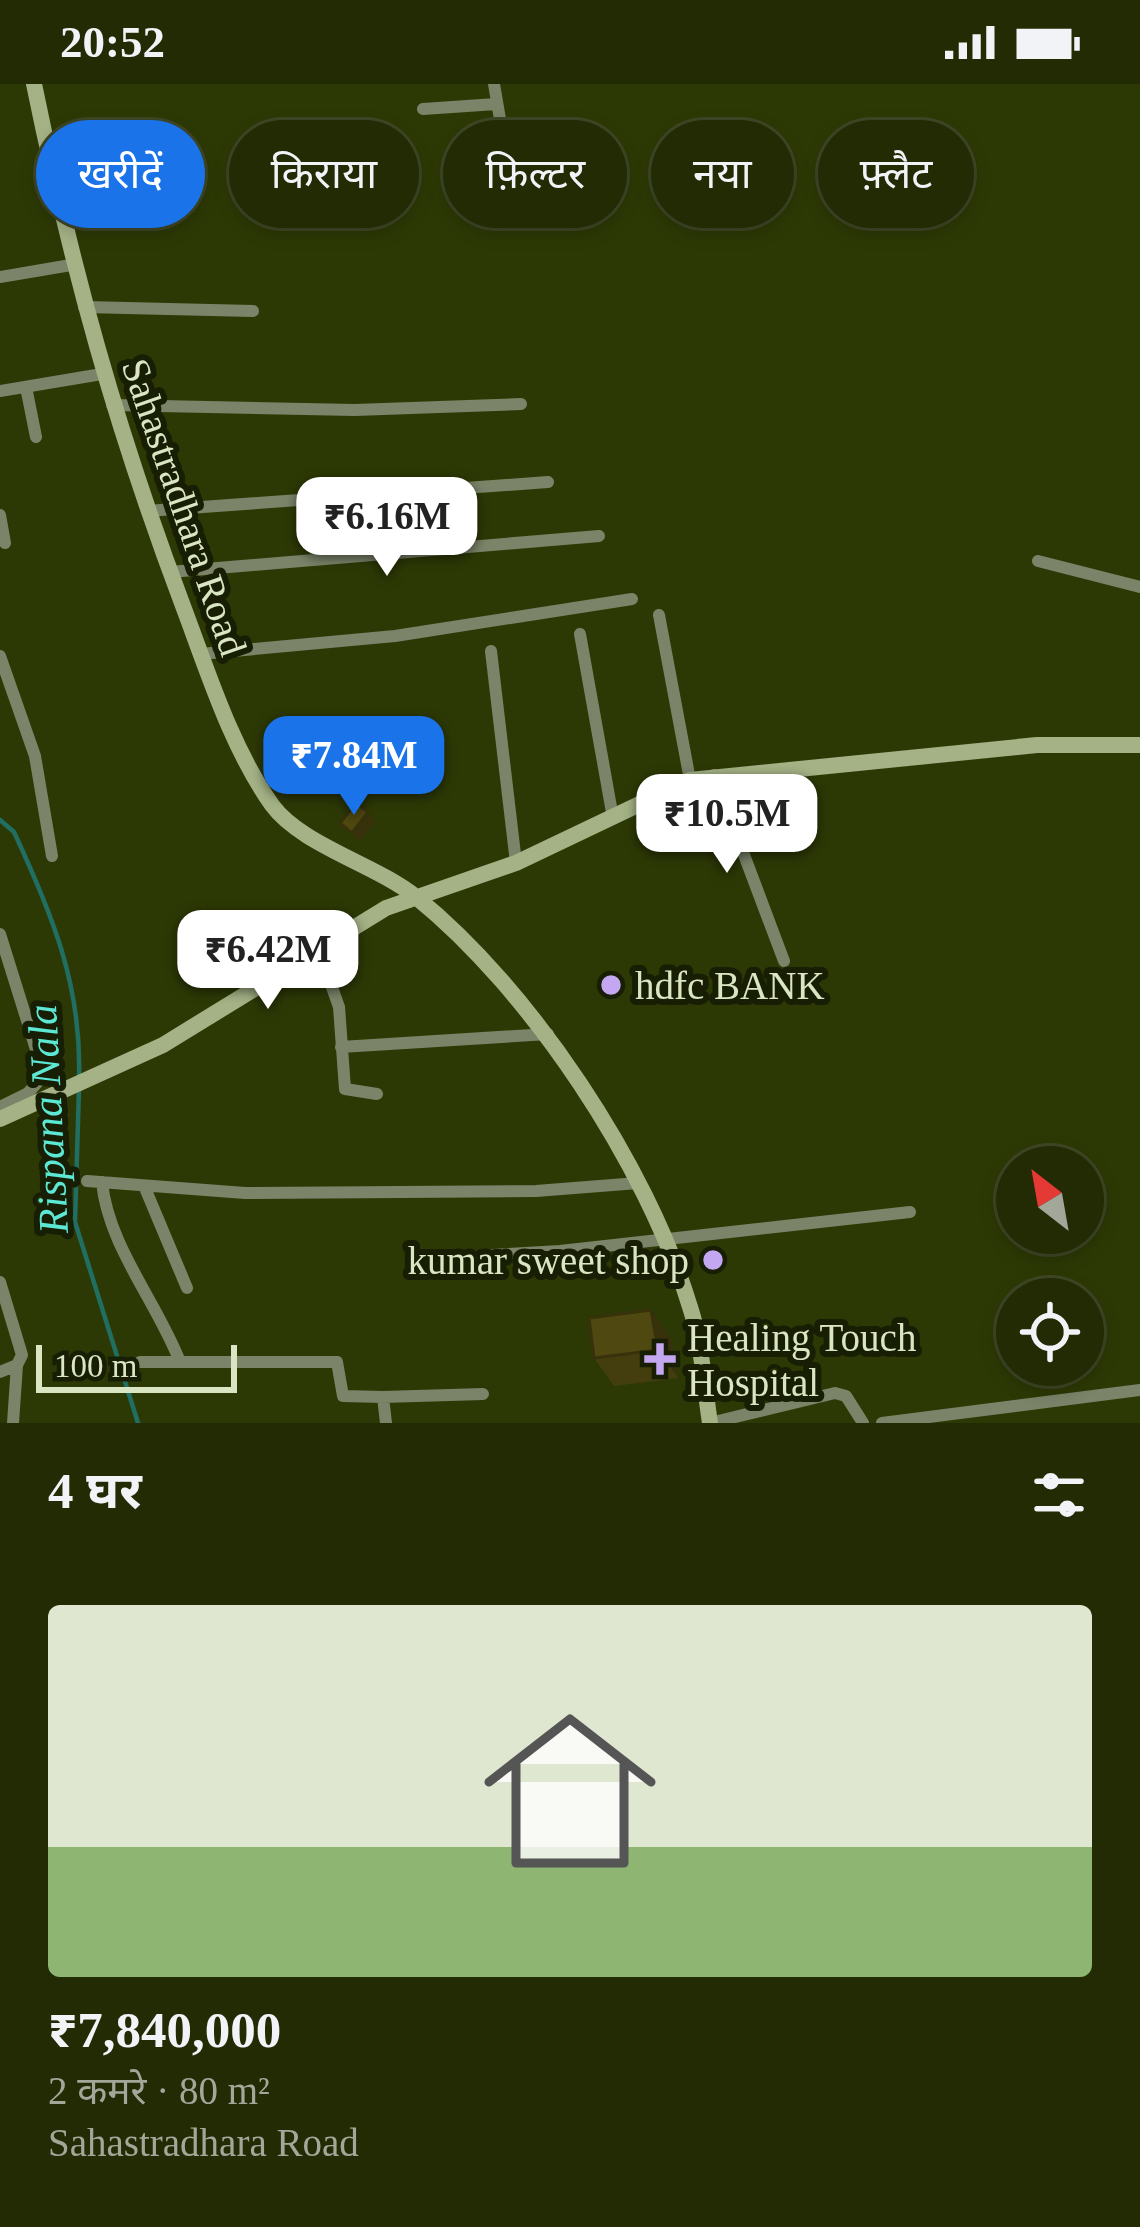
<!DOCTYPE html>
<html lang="hi">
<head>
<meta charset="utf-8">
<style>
  :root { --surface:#222b04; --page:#2e3713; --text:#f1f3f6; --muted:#a2a79a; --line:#3f4726; --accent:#1a73e8 }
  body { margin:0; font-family:"Times New Roman","Noto Sans Devanagari",serif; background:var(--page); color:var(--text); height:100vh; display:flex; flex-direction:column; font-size:45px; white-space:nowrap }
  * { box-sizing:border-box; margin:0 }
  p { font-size:39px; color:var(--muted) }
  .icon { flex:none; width:66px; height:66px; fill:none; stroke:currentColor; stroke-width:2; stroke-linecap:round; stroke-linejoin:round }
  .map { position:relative; height:1339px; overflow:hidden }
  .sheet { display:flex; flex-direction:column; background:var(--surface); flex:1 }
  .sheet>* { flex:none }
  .guide { position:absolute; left:36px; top:36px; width:1068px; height:108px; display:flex; gap:24px }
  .needle { width:78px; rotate:329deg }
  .fabs { position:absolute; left:996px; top:1062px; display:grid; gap:24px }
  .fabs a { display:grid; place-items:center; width:108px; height:108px; border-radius:50%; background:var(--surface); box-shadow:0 6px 18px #0003,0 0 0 3px var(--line); font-size:60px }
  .scale { position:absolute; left:36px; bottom:30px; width:201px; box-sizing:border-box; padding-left:12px; border:6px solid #dae5c3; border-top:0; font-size:33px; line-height:42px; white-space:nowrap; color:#dae5c3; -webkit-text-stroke:9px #171e04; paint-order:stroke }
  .price { position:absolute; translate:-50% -102px; padding:0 27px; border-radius:24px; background:#fff; color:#222; font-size:39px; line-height:78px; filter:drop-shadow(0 3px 6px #0008) }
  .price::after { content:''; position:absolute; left:50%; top:72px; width:36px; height:27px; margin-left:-18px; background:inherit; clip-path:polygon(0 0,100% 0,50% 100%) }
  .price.current { background:var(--accent); color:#fff }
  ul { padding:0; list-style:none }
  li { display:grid; align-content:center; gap:24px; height:636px; padding:0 48px }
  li+li { border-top:3px solid var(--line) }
  li span { display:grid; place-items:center; height:372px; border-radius:12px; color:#555 }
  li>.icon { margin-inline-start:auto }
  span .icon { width:216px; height:216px; fill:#fffc; stroke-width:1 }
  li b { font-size:51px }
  h2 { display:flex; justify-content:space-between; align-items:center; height:144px; padding:0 48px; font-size:51px }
  .chip { padding:0 42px; border-radius:54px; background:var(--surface); box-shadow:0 6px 18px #0003,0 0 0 3px var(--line); font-size:42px; line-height:108px }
  .chip.current { background:var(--accent); color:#fff }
  .status { display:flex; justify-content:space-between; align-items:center; height:84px; padding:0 60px; background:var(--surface); direction:ltr }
  .status svg { height:33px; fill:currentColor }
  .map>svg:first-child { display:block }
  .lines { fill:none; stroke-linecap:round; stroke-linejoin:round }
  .stream { stroke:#216e63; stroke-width:4.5 }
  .street { stroke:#7b8469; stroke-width:12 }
  .secondary { stroke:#a4b286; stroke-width:16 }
  .wall { fill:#443e0e }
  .shaded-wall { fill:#37320b }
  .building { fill:#4f4810; stroke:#37320b; stroke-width:3 }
  .poi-dot { fill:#c4a7f1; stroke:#171e04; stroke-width:4.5 }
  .labels { text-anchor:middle; stroke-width:12; stroke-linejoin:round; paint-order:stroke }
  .street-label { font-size:39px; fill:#dae5c3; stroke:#171e04 }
  .poi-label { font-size:39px; fill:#dae5c3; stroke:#171e04; text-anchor:start }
  .water-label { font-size:42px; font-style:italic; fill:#5ce8d4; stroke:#171e04 }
</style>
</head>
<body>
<div class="status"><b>20:52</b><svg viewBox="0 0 49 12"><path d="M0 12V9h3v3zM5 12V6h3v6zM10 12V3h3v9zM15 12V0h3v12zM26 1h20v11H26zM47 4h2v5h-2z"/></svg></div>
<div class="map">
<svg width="1140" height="1339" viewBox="0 0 1140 1339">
  <rect width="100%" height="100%" fill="#2d3905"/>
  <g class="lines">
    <!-- stream -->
    <path class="stream" d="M0 736 14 748C52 830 82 902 79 994
      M79 1005 75 1138 138 1339"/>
    <!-- street -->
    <path class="street" d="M494 0 506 70 514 75 575 72
      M423 25 496 20
      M0 193 71 181
      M84 223 253 227
      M26 303 36 353
      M0 307 102 290
      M112 321 355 326 521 320
      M147 427 548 398
      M0 431 5 459
      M1038 477 1140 503
      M170 488 599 452
      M659 531 690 696
      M580 550 613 734
      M491 567 516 779
      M201 570 395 552 632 515
      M0 572 35 672 52 772
      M714 691 784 877
      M0 850 44 991 28 1009 0 1023
      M318 864 339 923 345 1005 377 1010
      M341 963 548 950
      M87 1097 245 1109 536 1107 638 1099
      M102 1098C108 1162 157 1218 180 1278
      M145 1104 187 1204
      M442 1174 560 1167 910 1128
      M0 1198 22 1271 17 1281 0 1288
      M140 1278H337L343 1312 383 1313 386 1339
      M383 1313 483 1310
      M13 1339 17 1281
      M710 1339 835 1309 846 1312 863 1339
      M882 1339 1140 1306"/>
    <!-- secondary -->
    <path class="secondary" d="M34 0C72 186 116 344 183 522 208 588 231 663 272 721 301 761 377 781 416 813 531 906 647 1081 690 1223 702 1259 704 1301 710 1339
      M0 1035 163 961 386 824 516 779 690 696 1037 661H1140"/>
  </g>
  <!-- wall -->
  <path class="wall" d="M671 1254 678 1294 614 1302 594 1274Z"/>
  <!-- shaded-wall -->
  <path class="shaded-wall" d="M368 728 375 738 359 758 352 749Z
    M651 1226 671 1254 678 1294 658 1266Z"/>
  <!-- building -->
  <path class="building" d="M356 719 368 728 352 749 340 739Z
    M651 1226 658 1266 594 1274 589 1234Z"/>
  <!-- markers -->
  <g class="poi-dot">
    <circle cx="611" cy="901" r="12"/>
    <circle cx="713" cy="1176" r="12"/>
    <path d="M654 1257h12v12h12v12h-12v12h-12v-12h-12v-12h12z"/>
  </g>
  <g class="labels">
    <!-- street labels -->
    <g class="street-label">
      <text transform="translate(185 423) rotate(71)" y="14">Sahastradhara Road</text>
    </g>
    <!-- poi labels -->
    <g class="poi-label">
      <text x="635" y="915">hdfc BANK</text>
      <text x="689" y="1190" text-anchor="end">kumar sweet shop</text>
      <text x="687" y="1267">Healing Touch<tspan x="687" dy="45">Hospital</tspan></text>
    </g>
    <!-- water labels -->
    <g class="water-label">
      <text transform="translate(47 1035) rotate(-93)" y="15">Rispana Nala</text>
    </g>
  </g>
</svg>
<div class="fabs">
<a><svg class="needle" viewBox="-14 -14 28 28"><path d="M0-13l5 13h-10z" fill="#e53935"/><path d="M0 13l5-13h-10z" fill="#a2a79a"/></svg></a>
<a><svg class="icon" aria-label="locate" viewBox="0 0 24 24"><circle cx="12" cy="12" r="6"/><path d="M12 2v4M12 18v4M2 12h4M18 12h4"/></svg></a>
</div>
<div class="scale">100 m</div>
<b class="price" style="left:387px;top:495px">₹6.16M</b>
<b class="price current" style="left:354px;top:734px">₹7.84M</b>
<b class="price" style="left:727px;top:792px">₹10.5M</b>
<b class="price" style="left:268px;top:928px">₹6.42M</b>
<div class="guide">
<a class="chip current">खरीदें</a>
<a class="chip">किराया</a>
<a class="chip">फ़िल्टर</a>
<a class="chip">नया</a>
<a class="chip">फ़्लैट</a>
</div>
</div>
<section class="sheet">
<h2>4 घर<svg class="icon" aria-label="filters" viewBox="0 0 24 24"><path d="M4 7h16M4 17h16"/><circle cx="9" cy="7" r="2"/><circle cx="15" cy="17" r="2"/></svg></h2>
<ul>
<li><span style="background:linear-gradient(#dfe7d0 65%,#8fb573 0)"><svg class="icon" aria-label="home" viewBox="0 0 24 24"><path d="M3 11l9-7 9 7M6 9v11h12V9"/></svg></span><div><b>₹7,840,000</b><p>2 कमरे · 80 m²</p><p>Sahastradhara Road</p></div></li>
</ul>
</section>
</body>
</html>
